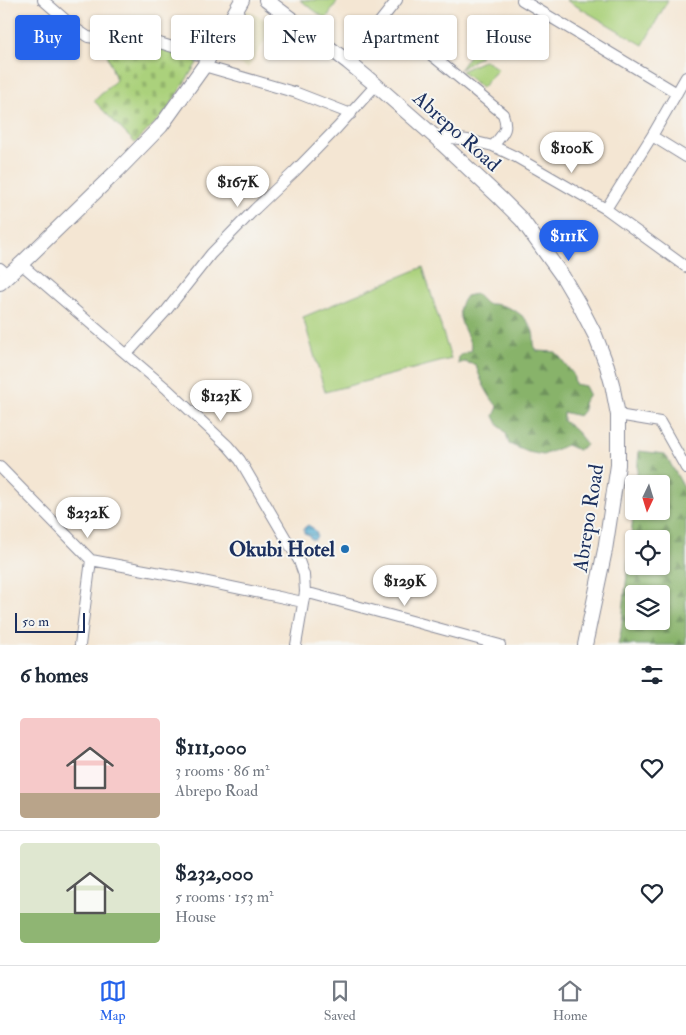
<!DOCTYPE html>
<html lang="en">
<head>
<meta charset="utf-8">
<style>
  :root { --surface:#fff; --page:#f2f2f3; --text:#1f2937; --muted:#747a83; --line:#e0e1e3; --accent:#2563eb }
  body { margin:0; font-family:"IM FELL Double Pica",serif; background:var(--page); color:var(--text); height:100vh; display:flex; flex-direction:column; font-size:19px; white-space:nowrap }
  * { box-sizing:border-box; margin:0 }
  p { font-size:16px; color:var(--muted) }
  .icon { flex:none; width:28px; height:28px; fill:none; stroke:currentColor; stroke-width:2; stroke-linecap:round; stroke-linejoin:round }
  .map { position:relative; height:645px; overflow:hidden }
  .details { display:flex; flex-direction:column; background:var(--surface); flex:1 }
  .details>* { flex:none }
  .hud { position:absolute; left:15px; top:15px; width:656px; height:45px; display:flex; gap:10px }
  .needle { width:32px; rotate:184deg }
  .buttons { position:absolute; left:625px; top:475px; display:grid; gap:10px }
  .buttons a { display:grid; place-items:center; width:45px; height:45px; border-radius:5px; background:var(--surface); box-shadow:0 1px 4px #0004; font-size:25px }
  .scale { position:absolute; left:15px; bottom:12px; width:70px; box-sizing:border-box; padding-left:5px; border:2px solid #1b2f5e; border-top:0; font-size:14px; line-height:18px; white-space:nowrap; color:#1b2f5e; -webkit-text-stroke:4px #f6f6f2; paint-order:stroke }
  .price { position:absolute; translate:-50% -42px; padding:0 11px; border-radius:18px; background:#fff; color:#222; font-size:16px; line-height:32px; filter:drop-shadow(0 1px 2px #0008) }
  .price::after { content:''; position:absolute; left:50%; top:30px; width:15px; height:11px; margin-left:-8px; background:inherit; clip-path:polygon(0 0,100% 0,50% 100%) }
  .price.active { background:var(--accent); color:#fff }
  ul { padding:0; list-style:none }
  li { display:flex; align-items:center; gap:15px; height:125px; padding:0 20px }
  li+li { border-top:1px solid var(--line) }
  li span { display:grid; place-items:center; flex:none; width:140px; height:100px; border-radius:5px; color:#555 }
  li>.icon { margin-inline-start:auto }
  span .icon { width:60px; height:60px; fill:#fffc; stroke-width:1 }
  li b { font-size:21px }
  h2 { display:flex; justify-content:space-between; align-items:center; height:60px; padding:0 20px; font-size:21px }
  .chip { padding:0 18px; border-radius:5px; background:var(--surface); box-shadow:0 1px 4px #0004; font-size:18px; line-height:45px }
  .chip.active { background:var(--accent); color:#fff }
  .dock { display:flex; justify-content:space-around; align-items:center; height:70px; border-top:1px solid var(--line); background:var(--surface); font-size:14px; color:var(--muted) }
  .dock a { display:grid; justify-items:center; gap:2px }
  .dock .active { color:var(--accent) }
  .map>svg:first-child { display:block }
  .built { fill:#e1dcba }
  .grass { fill:#abd17b; stroke:#63806c }
  .forest { fill:url(#forest-firs); stroke:#527164; fill-rule:evenodd }
  .cemetery { fill:url(#cemetery-stones); stroke:#63806c }
  .water { fill:url(#water-rules); stroke:#366c96 }
  .lines { fill:none; stroke-linecap:round; stroke-linejoin:round }
  .street-casing { stroke:#888a98; stroke-width:12 }
  .secondary-casing { stroke:#888a98; stroke-width:16 }
  .street { stroke:#fff; stroke-width:10 }
  .secondary { stroke:#fff; stroke-width:14 }
  .poi-dot { fill:#1f6fb2; stroke:#f6f6f2; stroke-width:2 }
  .labels { text-anchor:middle; stroke-width:4; stroke-linejoin:round; paint-order:stroke }
  .street-label { font-size:21px; fill:#1b2f5e; stroke:#f6f6f2 }
  .poi-label { font-size:21px; font-weight:bold; fill:#1b2f5e; stroke:#f6f6f2; text-anchor:end }
</style>
</head>
<body>
<div class="map">
<svg width="686" height="645" viewBox="0 0 686 645">
  <defs>
    <pattern id="forest-firs" width="22" height="20" patternUnits="userSpaceOnUse" patternTransform="scale(1.25)"><rect width="22" height="20" fill="#88b36b"/><path d="M5 1l3.5 6h-7zM16 11l3.5 6h-7z" fill="#6e925b"/></pattern>
    <pattern id="cemetery-stones" width="16" height="16" patternUnits="userSpaceOnUse" patternTransform="scale(1.25)"><rect width="16" height="16" fill="#abd17b"/><path d="M2 7V4a2 2 0 0 1 4 0v3zM10 15v-3a2 2 0 0 1 4 0v3z" fill="#93b46d"/></pattern>
    <pattern id="water-rules" width="6" height="5" patternUnits="userSpaceOnUse" patternTransform="scale(1.25)"><rect width="6" height="5" fill="#50a8cd"/><path d="M0 2.5h6" fill="none" stroke="#4289aa"/></pattern>
  </defs>
  <rect width="100%" height="100%" fill="#f6f6f2"/>
  <filter id="ink" filterUnits="userSpaceOnUse"><feTurbulence type="fractalNoise" baseFrequency=".02" numOctaves="2"/><feDisplacementMap in="SourceGraphic" scale="10" xChannelSelector="R" yChannelSelector="G"/><feConvolveMatrix kernelMatrix="1 2 1 2 8 2 1 2 1" color-interpolation-filters="sRGB"/></filter>
  <filter id="wash" filterUnits="userSpaceOnUse"><feTurbulence type="fractalNoise" baseFrequency=".0096" numOctaves="4" result="noise"/><feDisplacementMap in="SourceGraphic" scale="20" xChannelSelector="R" yChannelSelector="G"/><feGaussianBlur stdDeviation="1.12" result="paint"/><feColorMatrix in="noise" values="0 0 0 0 0 0 0 0 0 0 0 0 0 0 0 0 0 1.4 0 .05"/><feComposite in="paint" operator="in"/></filter>
  <g filter="url(#wash)">
    <rect width="100%" height="100%" fill="#f4e6d3"/>
    <!-- built -->
    <path class="built" d="M247 10 275 25 248 68 219 55Z"/>
    <!-- grass -->
    <path class="grass" d="M300 0H338L326 19Z
      M566 0H668L643 45Z
      M473 50 481 56 460 69Z
      M485 60 498 69 482 88 461 71Z
      M423 267 451 359 325 392 303 317Z"/>
    <!-- forest -->
    <path class="forest" d="M476 294 486 304C505 303 527 313 533 332 535 340 532 344 537 351L556 352 573 374 575 384 585 386 589 394 583 403 584 410 579 416 563 412V421C573 428 580 433 586 445L578 450 567 445 543 455 528 452 509 444 506 433 499 426 494 416 498 407C488 396 480 380 476 365L464 362 458 364 459 356 472 350C469 335 457 322 460 307 461 303 464 299 466 296Z
      M639 451 665 454 686 491V645H618L621 631 634 507V511H661V484H636ZM634 539H661V566H634ZM634 594H661V621H634Z"/>
    <!-- cemetery -->
    <path class="cemetery" d="M135 40 162 44 199 60 165 113 135 143 94 101 116 80 103 42Z"/>
    <!-- water -->
    <path class="water" d="M308 525 313 528 317 534V537L315 539H311L309 535 304 533V528Z"/>
  </g>
  <g filter="url(#ink)">
    <g class="lines">
      <!-- street casing -->
      <g class="street-casing">
        <path id="street" d="M43 0 76 29 88 37 102 39 130 37 143 38 209 58
          M522 0 677 93
          M382 20 435 58 503 114C509 131 503 133 493 146
          M348 62 397 0
          M204 66 297 93 351 114
          M434 136 468 140 493 146 516 157 606 209 686 267
          M652 136 686 157
          M606 209 652 136 686 77
          M21 264 167 389 228 446 240 460 299 561 304 575 305 592 296 645
          M0 268 8 275
          M127 354 166 311 211 254 255 209 294 172 337 128 376 85
          M618 415 660 422 686 468
          M0 467 91 560 80 645
          M91 560 198 580 303 602
          M305 592 500 645"/>
      </g>
      <!-- secondary casing -->
      <g class="secondary-casing">
        <path id="secondary" d="M266 0 348 62 376 85 434 136 500 198 522 220 563 277 580 306 595 335 607 366 612 384 618 415V465L605 550 585 645
          M0 283 21 264 118 170 161 126 204 66 242 0"/>
      </g>
      <!-- street -->
      <use href="#street" class="street"/>
      <!-- secondary -->
      <use href="#secondary" class="secondary"/>
    </g>
  </g>
  <!-- markers -->
  <circle class="poi-dot" cx="345" cy="549" r="5"/>
  <g class="labels">
    <!-- street labels -->
    <g class="street-label">
      <text transform="translate(457 131) rotate(42)" y="7">Abrepo Road</text>
      <text transform="translate(588 518) rotate(-81)" y="7">Abrepo Road</text>
    </g>
    <!-- poi labels -->
    <g class="poi-label">
      <text x="335" y="556">Okubi Hotel</text>
    </g>
  </g>
</svg>
<div class="buttons">
<a><svg class="needle" viewBox="-14 -14 28 28"><path d="M0-13l5 13h-10z" fill="#e53935"/><path d="M0 13l5-13h-10z" fill="#747a83"/></svg></a>
<a><svg class="icon" aria-label="locate" viewBox="0 0 24 24"><circle cx="12" cy="12" r="6"/><path d="M12 2v4M12 18v4M2 12h4M18 12h4"/></svg></a>
<a><svg class="icon" aria-label="layers" viewBox="0 0 24 24"><path d="M12 4l9 5-9 5-9-5zM3 14l9 5 9-5"/></svg></a>
</div>
<div class="scale">50 m</div>
<b class="price" style="left:572px;top:174px">$100K</b>
<b class="price" style="left:238px;top:208px">$167K</b>
<b class="price active" style="left:569px;top:262px">$111K</b>
<b class="price" style="left:221px;top:422px">$123K</b>
<b class="price" style="left:88px;top:539px">$232K</b>
<b class="price" style="left:405px;top:607px">$129K</b>
<div class="hud">
<a class="chip active">Buy</a>
<a class="chip">Rent</a>
<a class="chip">Filters</a>
<a class="chip">New</a>
<a class="chip">Apartment</a>
<a class="chip">House</a>
</div>
</div>
<section class="details">
<h2>6 homes<svg class="icon" aria-label="filters" viewBox="0 0 24 24"><path d="M4 7h16M4 17h16"/><circle cx="9" cy="7" r="2"/><circle cx="15" cy="17" r="2"/></svg></h2>
<ul>
<li><span style="background:linear-gradient(#f6c9c9 75%,#b9a48a 0)"><svg class="icon" aria-label="home" viewBox="0 0 24 24"><path d="M3 11l9-7 9 7M6 9v11h12V9"/></svg></span><div><b>$111,000</b><p>3 rooms · 86 m²</p><p>Abrepo Road</p></div><svg class="icon" aria-label="heart" viewBox="0 0 24 24"><path d="M12 20l-8-8c-3-5 5-10 8-4 3-6 11-1 8 4z"/></svg></li>
<li><span style="background:linear-gradient(#dfe7d0 70%,#8fb573 0)"><svg class="icon" aria-label="home" viewBox="0 0 24 24"><path d="M3 11l9-7 9 7M6 9v11h12V9"/></svg></span><div><b>$232,000</b><p>5 rooms · 153 m²</p><p>House</p></div><svg class="icon" aria-label="heart" viewBox="0 0 24 24"><path d="M12 20l-8-8c-3-5 5-10 8-4 3-6 11-1 8 4z"/></svg></li>
</ul>
</section>
<nav class="dock">
<a class="active"><svg class="icon" aria-label="map" viewBox="0 0 24 24"><path d="M3 6l6-2 6 2 6-2v14l-6 2-6-2-6 2zM9 4v14M15 6v14"/></svg>Map</a>
<a><svg class="icon" aria-label="saved" viewBox="0 0 24 24"><path d="M7 4h10v16l-5-4-5 4z"/></svg>Saved</a>
<a><svg class="icon" aria-label="home" viewBox="0 0 24 24"><path d="M3 11l9-7 9 7M6 9v11h12V9"/></svg>Home</a>
</nav>
</body>
</html>
